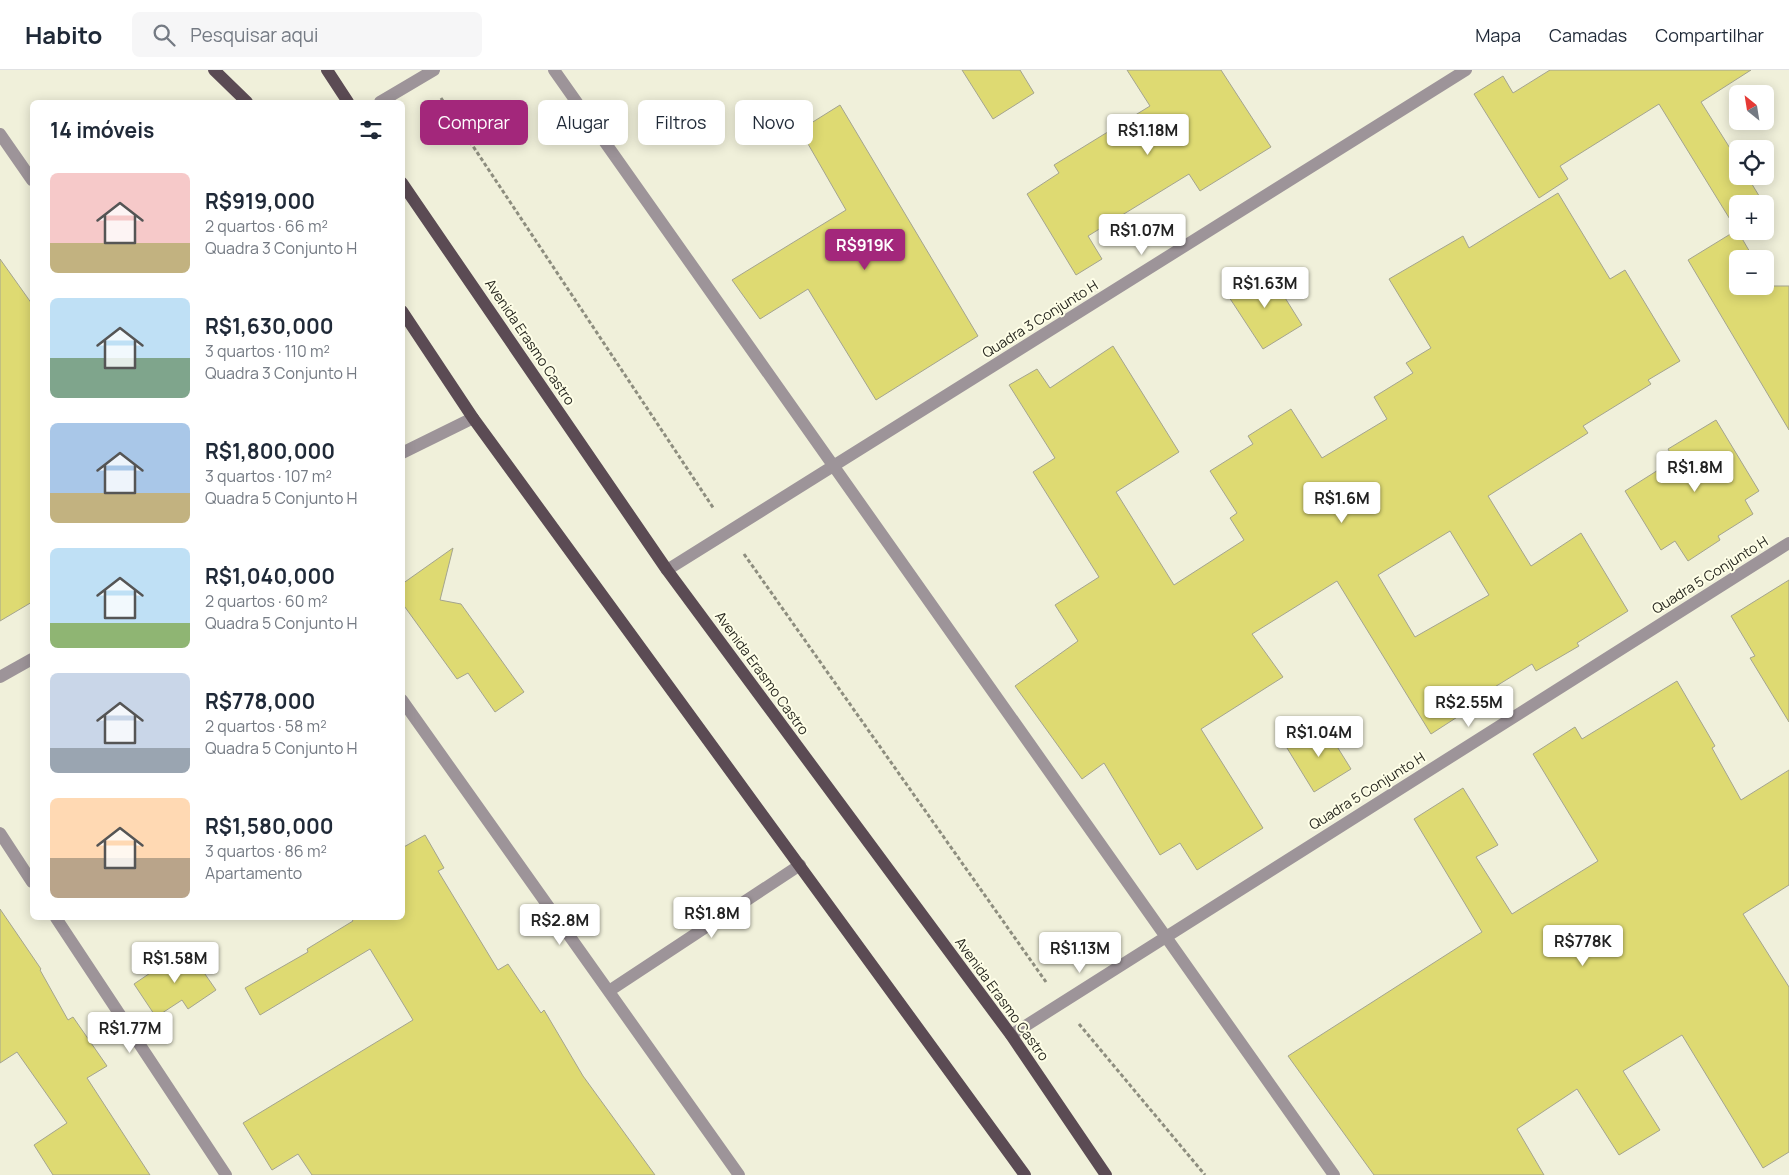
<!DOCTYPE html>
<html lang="pt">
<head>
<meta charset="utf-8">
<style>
  :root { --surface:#fff; --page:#f6f6f7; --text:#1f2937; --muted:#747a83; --line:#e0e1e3; --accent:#a3277b }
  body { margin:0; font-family:Manrope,sans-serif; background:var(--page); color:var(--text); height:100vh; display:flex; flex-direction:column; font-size:19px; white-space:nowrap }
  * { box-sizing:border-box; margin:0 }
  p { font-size:16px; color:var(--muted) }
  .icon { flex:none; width:28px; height:28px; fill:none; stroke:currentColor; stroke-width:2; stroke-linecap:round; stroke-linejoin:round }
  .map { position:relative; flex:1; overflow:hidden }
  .details { position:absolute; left:30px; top:30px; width:375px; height:820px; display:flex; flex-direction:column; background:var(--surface); border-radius:8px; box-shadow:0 2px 12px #0003 }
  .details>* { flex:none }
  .hud { position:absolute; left:420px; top:30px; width:475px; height:45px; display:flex; gap:10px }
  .needle { width:32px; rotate:330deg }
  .buttons { position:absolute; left:1729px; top:15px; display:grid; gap:10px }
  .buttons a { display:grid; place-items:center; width:45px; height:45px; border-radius:8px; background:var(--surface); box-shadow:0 2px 12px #0003; font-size:25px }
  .price { position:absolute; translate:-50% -42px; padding:0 11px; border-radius:5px; background:#fff; color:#222; font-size:16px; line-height:32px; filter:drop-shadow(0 1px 2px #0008) }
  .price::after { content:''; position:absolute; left:50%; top:30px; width:15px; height:11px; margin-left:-8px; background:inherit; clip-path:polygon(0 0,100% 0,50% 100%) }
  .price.selected { background:var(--accent); color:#fff }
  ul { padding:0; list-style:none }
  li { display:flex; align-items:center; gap:15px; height:125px; padding:0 20px }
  li span { display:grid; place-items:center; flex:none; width:140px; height:100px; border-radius:8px; color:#555 }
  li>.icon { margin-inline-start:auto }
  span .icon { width:60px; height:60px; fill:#fffc; stroke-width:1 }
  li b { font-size:21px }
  h2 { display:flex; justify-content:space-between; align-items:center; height:60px; padding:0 20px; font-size:21px }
  .tag { padding:0 18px; border-radius:8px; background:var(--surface); box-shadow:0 2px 12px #0003; font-size:18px; line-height:45px }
  .tag.selected { background:var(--accent); color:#fff }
  header { display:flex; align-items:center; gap:30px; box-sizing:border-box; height:70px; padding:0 25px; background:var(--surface); border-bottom:1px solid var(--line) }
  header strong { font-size:24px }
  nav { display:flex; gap:28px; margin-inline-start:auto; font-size:18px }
  .search { width:350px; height:45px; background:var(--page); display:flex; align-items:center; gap:12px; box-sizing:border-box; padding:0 18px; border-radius:8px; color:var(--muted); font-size:19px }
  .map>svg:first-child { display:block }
  .building { fill:#deda72; stroke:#a4a48f; fill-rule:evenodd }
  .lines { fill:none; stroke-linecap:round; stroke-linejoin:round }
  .path { stroke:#8e8e7f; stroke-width:3; stroke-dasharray:4 2.5; stroke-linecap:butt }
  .street { stroke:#9d9499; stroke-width:12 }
  .primary { stroke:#5b4b54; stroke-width:12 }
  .labels { text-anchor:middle; stroke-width:4; stroke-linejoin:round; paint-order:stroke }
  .street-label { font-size:14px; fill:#282820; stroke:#fefee7 }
</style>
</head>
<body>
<header>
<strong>Habito</strong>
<div class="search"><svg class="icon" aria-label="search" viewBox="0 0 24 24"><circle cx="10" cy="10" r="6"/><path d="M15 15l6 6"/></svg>Pesquisar aqui</div>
<nav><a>Mapa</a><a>Camadas</a><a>Compartilhar</a></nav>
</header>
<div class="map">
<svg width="1789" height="1105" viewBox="0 0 1789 1105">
  <rect width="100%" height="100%" fill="#f0f0da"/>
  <!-- building -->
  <path class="building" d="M962 0H1020L1034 23 993 49Z
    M1127 0H1221L1271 77 1200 121 1189 104 1088 166 1102 189 1076 205 1027 124 1059 103 1054 95 1150 36Z
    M1550 0H1751L1701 32 1738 91V106H1747L1764 134H1738L1736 159 1659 34 1560 96 1568 109 1539 128 1474 24 1503 6 1513 23Z
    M840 35 978 266 876 330 808 219 760 249 732 210 846 140 800 60Z
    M1558 123 1610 209 1625 200 1680 291 1648 310 1651 314 1583 356 1588 363 1488 426 1531 496 1581 463 1628 541 1577 573 1579 576 1536 601 1532 594 1459 639 1462 644 1431 664 1337 511 1252 564 1283 607 1201 659 1263 758 1197 800 1180 773 1160 785 1104 693 1082 709 1015 616 1078 571 1055 535 1099 507 1033 402 1055 388 1009 315 1037 299 1050 318 1113 276 1179 382 1116 422 1174 515 1244 470 1230 448 1237 443 1210 401 1253 374 1248 366 1291 339 1322 388 1387 349 1374 327 1413 303 1406 293 1431 278 1389 209 1463 166 1469 178ZM1450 461 1489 525 1415 567 1378 505Z
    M1737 160 1754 189H1738V216H1765V206L1771 216H1789V360L1688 190Z
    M0 189 32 234V532L0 551Z
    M1267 199 1302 255 1263 279 1227 224Z
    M1716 350 1759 421 1745 430 1753 444 1718 466 1720 470 1688 491 1675 471 1661 480 1625 421 1674 390 1668 379Z
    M453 478 440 530 461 534 524 622 495 642 468 603 457 609 402 533V514Z
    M1789 510V652L1750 588 1755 586 1731 546Z
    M1677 611 1715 676 1712 678 1741 730 1789 700V815L1743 844 1789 917V1082L1763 1098 1682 965 1623 1001 1660 1060 1619 1085 1577 1019 1517 1059 1544 1105H1374L1288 986 1482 862 1414 749 1463 718 1498 775 1476 787 1512 844 1598 791 1533 684 1575 657 1582 669Z
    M1323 654 1351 699 1314 722 1287 678Z
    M425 765 444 798 438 801 498 900 508 894 541 943 544 940 583 1006 655 1105H312L298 1084 272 1100 243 1053 413 950 370 879 260 945 245 918 308 882 307 879 353 851 351 848H402V778Z
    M0 839 41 899 40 900 68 950 73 947 107 996 87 1008 150 1105H53L34 1075 67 1053 17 982 0 993Z
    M187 878 216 920 188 939 182 930 156 947 134 914Z"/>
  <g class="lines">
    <!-- path -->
    <path class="path" d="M441 28 714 439
      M744 484 1046 912
      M1079 954 1205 1105"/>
    <!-- street -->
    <path class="street" d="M554 0 1334 1105
      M380 32 434 0
      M0 64 32 110
      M402 383 473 348
      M667 500 1466 0
      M0 607 32 589
      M402 630 739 1105
      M0 763 32 812
      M56 848 226 1105
      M609 921 800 795
      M1011 965 1789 473"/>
    <!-- primary -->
    <path class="primary" d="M214 0 247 32
      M327 0 348 32
      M402 113 667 500 1011 965 1106 1105
      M402 241 473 348 1025 1105"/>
  </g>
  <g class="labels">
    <!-- street labels -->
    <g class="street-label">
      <text transform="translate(1040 249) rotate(-32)" y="5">Quadra 3 Conjunto H</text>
      <text transform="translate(530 272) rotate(56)" y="5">Avenida Erasmo Castro</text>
      <text transform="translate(1710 505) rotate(-32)" y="5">Quadra 5 Conjunto H</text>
      <text transform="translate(762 603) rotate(54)" y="5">Avenida Erasmo Castro</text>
      <text transform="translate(1367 721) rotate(-32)" y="5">Quadra 5 Conjunto H</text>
      <text transform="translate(1002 929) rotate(54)" y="5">Avenida Erasmo Castro</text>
    </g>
  </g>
</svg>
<div class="buttons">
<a><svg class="needle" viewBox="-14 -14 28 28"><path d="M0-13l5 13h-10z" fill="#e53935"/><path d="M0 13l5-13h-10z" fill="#747a83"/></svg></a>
<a><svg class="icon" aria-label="locate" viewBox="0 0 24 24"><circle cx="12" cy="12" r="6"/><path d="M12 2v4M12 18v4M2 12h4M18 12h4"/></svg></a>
<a>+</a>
<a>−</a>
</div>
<b class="price" style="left:1148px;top:86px">R$1.18M</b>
<b class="price" style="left:1142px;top:186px">R$1.07M</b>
<b class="price selected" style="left:865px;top:201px">R$919K</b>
<b class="price" style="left:1265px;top:239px">R$1.63M</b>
<b class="price" style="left:1695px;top:423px">R$1.8M</b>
<b class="price" style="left:1342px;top:454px">R$1.6M</b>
<b class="price" style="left:1469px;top:658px">R$2.55M</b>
<b class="price" style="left:1319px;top:688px">R$1.04M</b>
<b class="price" style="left:712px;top:869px">R$1.8M</b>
<b class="price" style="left:560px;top:876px">R$2.8M</b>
<b class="price" style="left:1583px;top:897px">R$778K</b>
<b class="price" style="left:1080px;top:904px">R$1.13M</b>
<b class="price" style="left:175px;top:914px">R$1.58M</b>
<b class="price" style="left:130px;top:984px">R$1.77M</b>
<div class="hud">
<a class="tag selected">Comprar</a>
<a class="tag">Alugar</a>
<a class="tag">Filtros</a>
<a class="tag">Novo</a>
</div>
<section class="details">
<h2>14 imóveis<svg class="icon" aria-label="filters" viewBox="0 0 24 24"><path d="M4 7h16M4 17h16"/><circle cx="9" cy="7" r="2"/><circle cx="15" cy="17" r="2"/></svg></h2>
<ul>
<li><span style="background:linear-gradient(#f6c9c9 70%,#c2b280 0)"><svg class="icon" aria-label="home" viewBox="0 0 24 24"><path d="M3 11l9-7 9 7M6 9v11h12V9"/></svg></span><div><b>R$919,000</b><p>2 quartos · 66 m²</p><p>Quadra 3 Conjunto H</p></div></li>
<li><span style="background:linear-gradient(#bfe0f5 60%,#7fa58c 0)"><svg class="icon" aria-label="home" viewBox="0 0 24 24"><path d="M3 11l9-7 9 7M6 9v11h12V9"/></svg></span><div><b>R$1,630,000</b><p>3 quartos · 110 m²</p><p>Quadra 3 Conjunto H</p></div></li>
<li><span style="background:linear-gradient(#a9c7e8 70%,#c2b280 0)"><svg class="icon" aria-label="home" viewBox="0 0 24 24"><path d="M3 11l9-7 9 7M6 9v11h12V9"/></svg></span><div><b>R$1,800,000</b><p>3 quartos · 107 m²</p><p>Quadra 5 Conjunto H</p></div></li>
<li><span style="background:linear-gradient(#bfe0f5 75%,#8fb573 0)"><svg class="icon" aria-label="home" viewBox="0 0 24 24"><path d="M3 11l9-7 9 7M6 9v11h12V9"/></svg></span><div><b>R$1,040,000</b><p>2 quartos · 60 m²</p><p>Quadra 5 Conjunto H</p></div></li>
<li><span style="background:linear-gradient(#c9d6e8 75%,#9aa5b1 0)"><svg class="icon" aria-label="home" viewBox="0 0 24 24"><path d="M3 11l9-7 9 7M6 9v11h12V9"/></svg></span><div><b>R$778,000</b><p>2 quartos · 58 m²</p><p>Quadra 5 Conjunto H</p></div></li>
<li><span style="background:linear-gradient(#ffd9b3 60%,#b9a48a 0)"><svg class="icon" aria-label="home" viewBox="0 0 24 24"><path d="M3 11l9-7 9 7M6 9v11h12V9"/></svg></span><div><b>R$1,580,000</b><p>3 quartos · 86 m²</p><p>Apartamento</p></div></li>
</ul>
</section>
</div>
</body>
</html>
